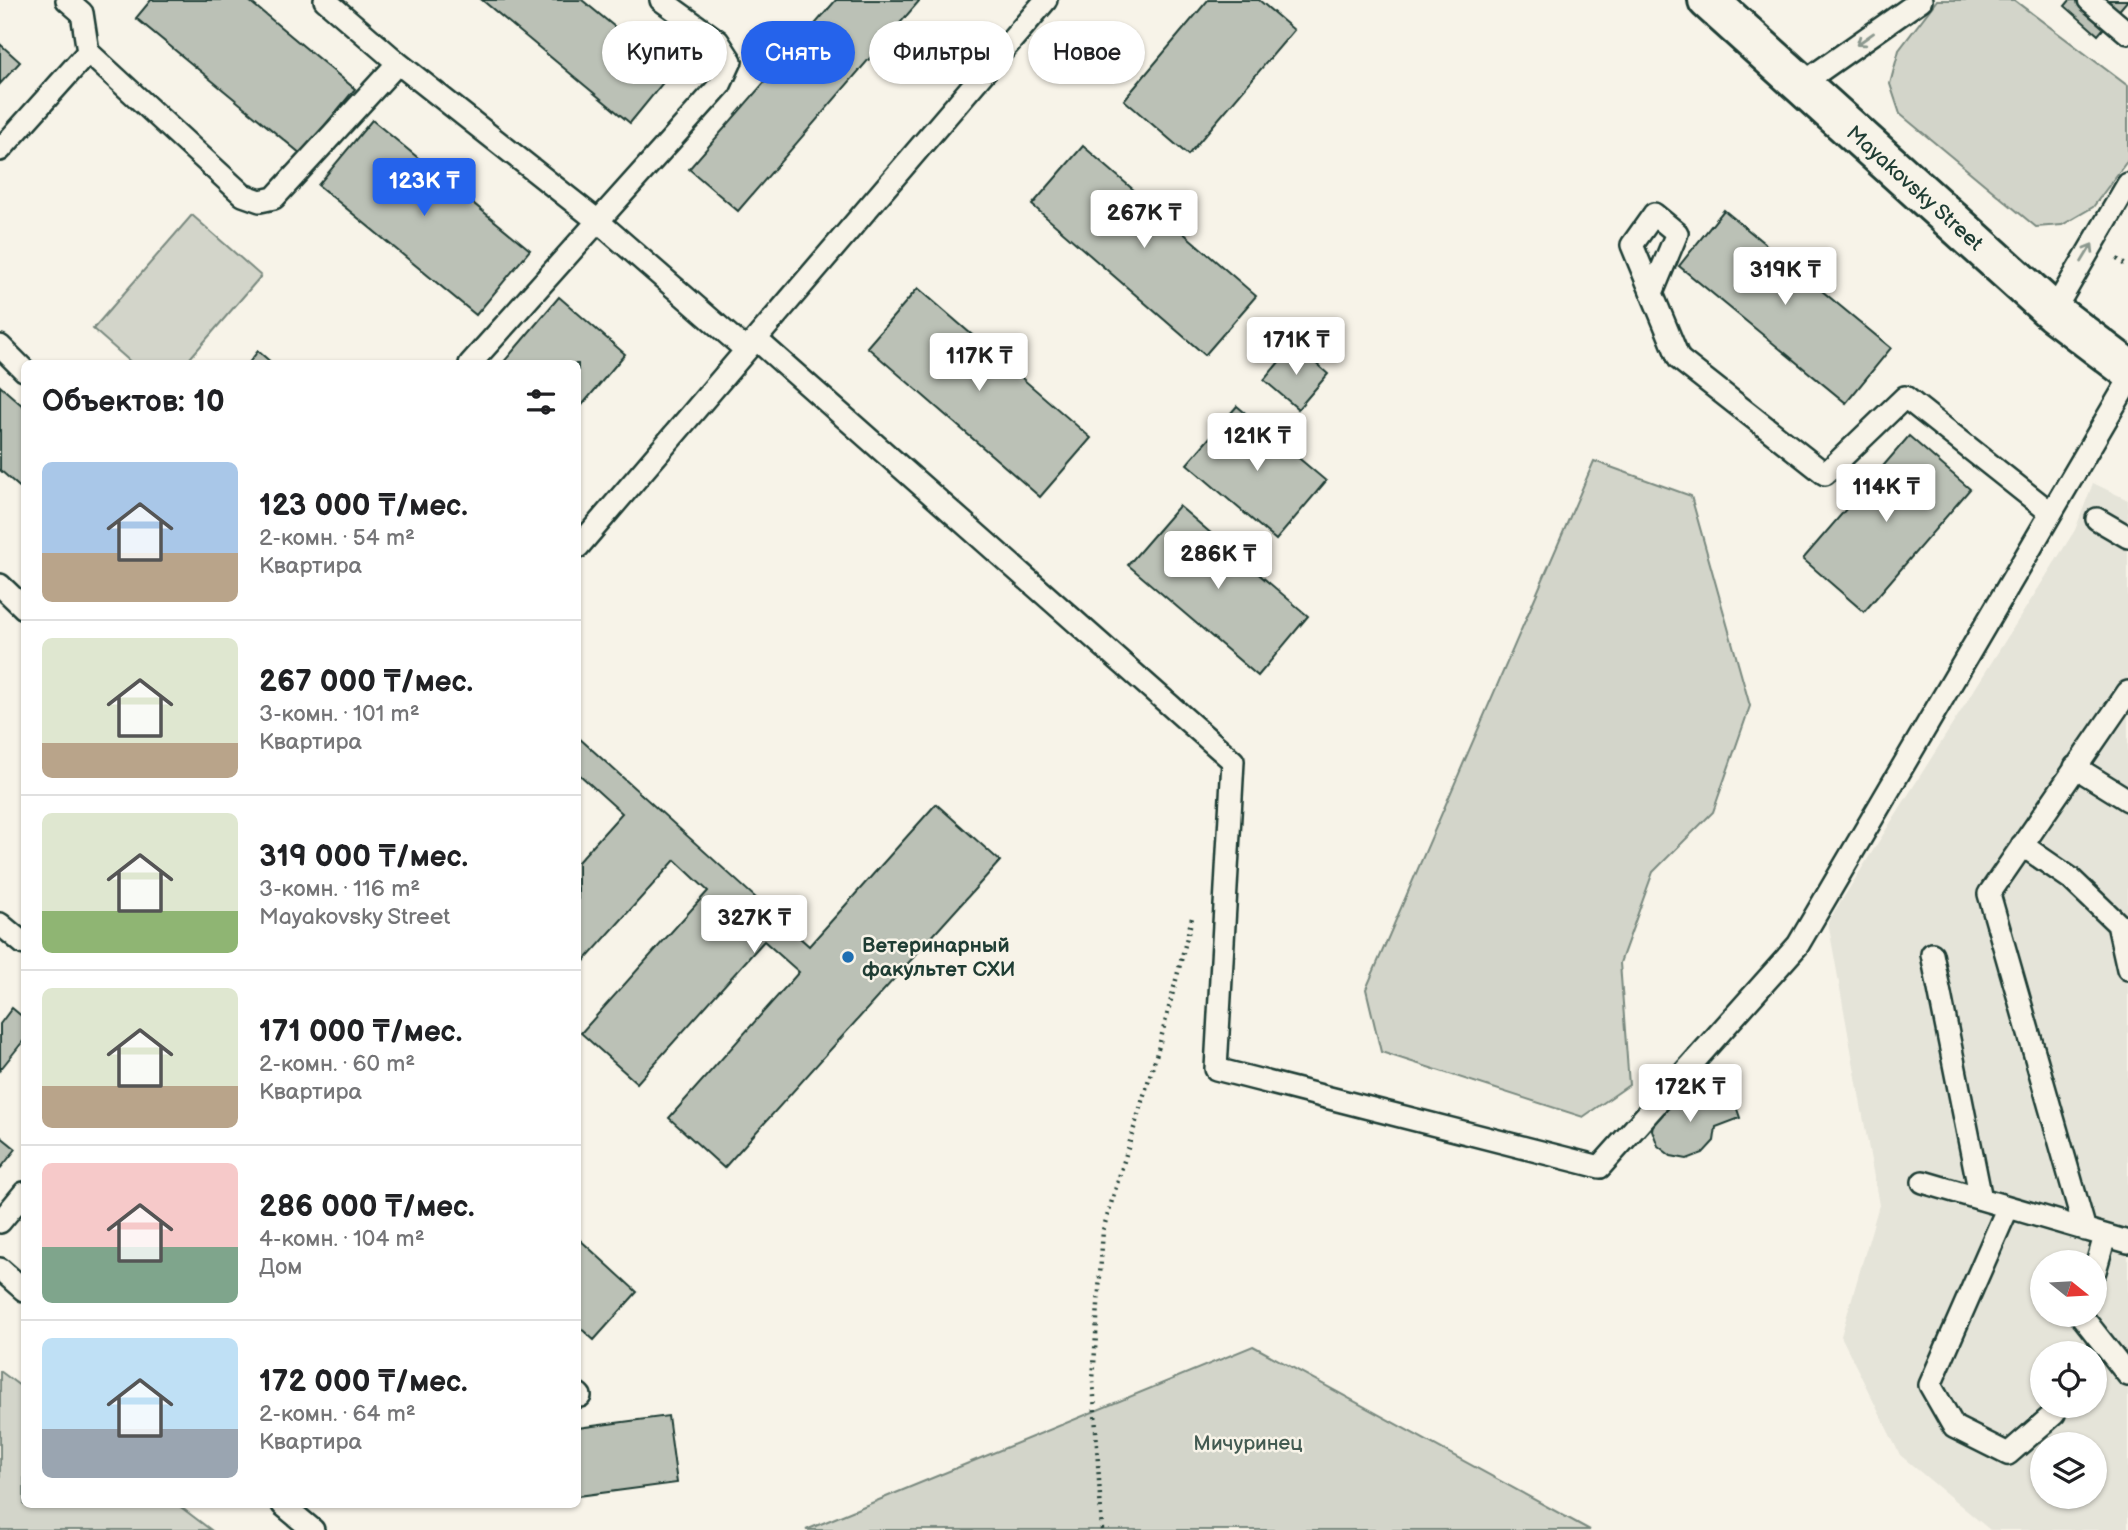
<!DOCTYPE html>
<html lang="ru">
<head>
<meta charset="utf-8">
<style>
  :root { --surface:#fff; --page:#f6f6f6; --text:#202124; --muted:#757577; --line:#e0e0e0; --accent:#2563eb }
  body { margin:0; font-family:"Balsamiq Sans",sans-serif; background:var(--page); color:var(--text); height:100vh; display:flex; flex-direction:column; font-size:26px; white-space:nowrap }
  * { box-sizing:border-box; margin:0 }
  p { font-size:23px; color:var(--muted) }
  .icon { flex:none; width:38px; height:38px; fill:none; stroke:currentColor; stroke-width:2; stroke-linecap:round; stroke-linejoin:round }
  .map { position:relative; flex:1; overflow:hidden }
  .drawer { position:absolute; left:21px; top:360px; width:560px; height:1148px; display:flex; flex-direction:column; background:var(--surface); border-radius:10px; box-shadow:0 2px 5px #0004 }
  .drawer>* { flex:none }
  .banner { position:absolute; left:602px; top:21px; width:665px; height:63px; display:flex; gap:14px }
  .needle { width:46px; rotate:108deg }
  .fabs { position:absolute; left:2030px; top:1250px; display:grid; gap:14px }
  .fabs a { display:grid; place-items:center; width:77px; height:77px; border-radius:50%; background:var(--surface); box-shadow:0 2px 5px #0004; font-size:35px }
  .price { position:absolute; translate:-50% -60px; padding:0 16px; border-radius:7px; background:#fff; color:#222; font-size:23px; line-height:46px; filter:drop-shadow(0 2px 4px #0008) }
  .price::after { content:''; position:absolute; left:50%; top:42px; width:21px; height:16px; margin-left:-10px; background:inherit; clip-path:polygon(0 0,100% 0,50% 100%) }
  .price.active { background:var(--accent); color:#fff }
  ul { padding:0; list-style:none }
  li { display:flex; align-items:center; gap:21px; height:175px; padding:0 21px }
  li+li { border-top:2px solid var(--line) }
  li span { display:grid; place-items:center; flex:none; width:196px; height:140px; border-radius:10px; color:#555 }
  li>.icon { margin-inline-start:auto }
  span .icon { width:84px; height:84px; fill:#fffc; stroke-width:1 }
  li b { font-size:30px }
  h2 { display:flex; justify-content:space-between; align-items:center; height:84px; padding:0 21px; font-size:30px }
  .chip { padding:0 24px; border-radius:32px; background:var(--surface); box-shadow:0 2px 5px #0004; font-size:24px; line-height:63px }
  .chip.active { background:var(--accent); color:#fff }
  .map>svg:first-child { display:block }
  .built { fill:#e5e4d9; fill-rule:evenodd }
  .green { fill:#d3d5ca; stroke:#79897f; stroke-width:2 }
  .building { fill:#bbc1b6; stroke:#1f3d34; stroke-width:2 }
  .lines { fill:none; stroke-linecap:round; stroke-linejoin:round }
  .service-casing { stroke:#1f3d34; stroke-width:26 }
  .secondary-casing { stroke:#1f3d34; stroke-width:44 }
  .path { stroke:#1f3d34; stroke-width:4.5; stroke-dasharray:2 5; stroke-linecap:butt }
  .service { stroke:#f7f3e8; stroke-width:21 }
  .secondary { stroke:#f7f3e8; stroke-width:38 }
  .oneway { stroke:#8b988e }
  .poi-dot { fill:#1f6fb2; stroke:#f7f3e8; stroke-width:2.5 }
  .labels { text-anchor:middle; stroke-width:5; stroke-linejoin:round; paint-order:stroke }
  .street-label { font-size:21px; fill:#1f3d34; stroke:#f7f3e8 }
  .poi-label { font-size:21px; font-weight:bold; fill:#1f3d34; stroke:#f7f3e8; text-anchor:start }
  .park-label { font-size:21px; fill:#435b52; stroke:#f7f3e8 }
</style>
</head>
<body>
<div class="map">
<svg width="2128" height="1530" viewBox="0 0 2128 1530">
  <rect width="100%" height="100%" fill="#f7f3e8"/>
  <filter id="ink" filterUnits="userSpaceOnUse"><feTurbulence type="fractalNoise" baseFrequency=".0143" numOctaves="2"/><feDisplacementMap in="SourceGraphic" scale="14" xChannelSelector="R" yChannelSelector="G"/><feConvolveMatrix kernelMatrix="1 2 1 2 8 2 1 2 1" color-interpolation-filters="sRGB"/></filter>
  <g filter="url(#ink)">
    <!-- built -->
    <path class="built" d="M2093 483 2128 500V1530H1990L1900 1455 1841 1336 1879 1205 1828 922 2075 530ZM2042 1262H2095V1314H2042ZM2042 1353H2095V1405H2042ZM2042 1444H2095V1496H2042Z"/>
    <!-- green -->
    <path class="green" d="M1937 0H2014L2128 86V160L2093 207 2062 225 2036 227 1900 114 1890 84 1899 50Z
      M192 215 261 276 185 364H133L93 329Z
      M1594 461 1691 496 1750 706 1713 812 1653 872 1620 963 1629 1085 1583 1117 1381 1052 1366 989Z
      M1253 1346 1590 1530H806Z
      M0 1371 24 1389V1505H178L211 1530H0Z"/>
    <!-- building -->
    <path class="building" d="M151 0H248L355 89 301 154 136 18Z
      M482 0H582L671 73 630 123Z
      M836 0H920L738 211 689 169Z
      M1208 0H1259L1294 30 1188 155 1124 100Z
      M2070 0H2128L2098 35 2065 6Z
      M0 44 20 62 0 84Z
      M372 120 530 250 476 315 318 185Z
      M1083 146 1256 296 1205 355 1032 205Z
      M1724 210 1891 348 1846 403 1679 266Z
      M918 288 1091 438 1040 497 867 347Z
      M559 297 625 354 578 410V364H502Z
      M1294 344 1328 374 1298 409 1264 380Z
      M258 351 273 364H248Z
      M0 386 24 407V491L0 470Z
      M1237 406 1326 481 1276 540 1187 464Z
      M1909 436 1970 489 1864 612 1803 559Z
      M1179 506 1308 616 1258 676 1128 565Z
      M578 737 809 946 936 804 1000 861 724 1168 669 1118 799 972 764 941 637 1083 581 1033 708 891 675 860 578 968V862L622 813 580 775 578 778Z
      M12 1008 24 1018V1040L0 1070V1024Z
      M1681 1094 1698 1097 1709 1106 1733 1097 1740 1118 1716 1127 1714 1141 1703 1153 1687 1159 1671 1156 1658 1146 1652 1130 1655 1113 1666 1100Z
      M0 1136 16 1149 0 1169Z
      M578 1238 637 1292 594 1340 578 1326Z
      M668 1416 677 1483 578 1496V1428Z"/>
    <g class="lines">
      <!-- service casing -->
      <g class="service-casing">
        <path id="service" d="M325 0 398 63 599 222 746 350
          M2089 0 2128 33
          M88 52 243 195 260 201 274 198 398 63
          M1800 85 1921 0
          M0 150 88 52 82 13 67 0
          M1652 293 1677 233 1654 214 1632 245 1679 359 1825 474 1905 397 2051 513
          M2053 312 2128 184
          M756 339 1233 761 1216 1069 1600 1167 1798 945 2128 382
          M0 346 24 370
          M470 364 720 85 731 61 718 41 661 0
          M2097 519 2128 537
          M578 547 1046 0
          M0 585 24 608
          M2075 767 2128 800
          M2022 845 2070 878 2118 924 2128 931
          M0 924 24 944
          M2118 924 2128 969
          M1932 954 1981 1199
          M1923 1182 2128 1242
          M2008 1207 1930 1385 1954 1427 2008 1454 2054 1414
          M0 1222 24 1193
          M2085 1230 1989 894 2128 692
          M0 1269 24 1290
          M2095 1271 2105 1236
          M2080 1314 2128 1375
          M578 1394 580 1396
          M283 1505 313 1530"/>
      </g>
      <!-- secondary casing -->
      <g class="secondary-casing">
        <path id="secondary" d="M1708 0 2053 312 2128 369"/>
      </g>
      <!-- path -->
      <path class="path" d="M2117 259 2128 267
        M1102 1530 1093 1380 1103 1230 1159 1046 1193 914"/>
      <!-- service -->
      <use href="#service" class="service"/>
      <!-- secondary -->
      <use href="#secondary" class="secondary"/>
    </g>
    <!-- one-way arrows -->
    <defs><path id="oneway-shaft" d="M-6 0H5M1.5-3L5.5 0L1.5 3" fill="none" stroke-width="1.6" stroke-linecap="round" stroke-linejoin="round" transform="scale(1.75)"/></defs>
    <g class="oneway">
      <use href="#oneway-shaft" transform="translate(1865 39) rotate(145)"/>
      <use href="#oneway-shaft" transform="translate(2087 253) rotate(-59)"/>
    </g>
  </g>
  <!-- markers -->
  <circle class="poi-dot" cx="848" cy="957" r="7"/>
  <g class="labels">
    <!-- street labels -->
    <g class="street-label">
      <text transform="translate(1915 188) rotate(42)" y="7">Mayakovsky Street</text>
    </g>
    <!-- poi labels -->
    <g class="poi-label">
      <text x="862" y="952">Ветеринарный<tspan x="862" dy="24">факультет СХИ</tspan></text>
    </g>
    <!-- park labels -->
    <g class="park-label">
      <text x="1248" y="1450">Мичуринец</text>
    </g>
  </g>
</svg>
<div class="fabs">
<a><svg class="needle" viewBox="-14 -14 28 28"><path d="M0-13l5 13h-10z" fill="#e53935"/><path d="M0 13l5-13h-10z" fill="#757577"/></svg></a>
<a><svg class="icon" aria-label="locate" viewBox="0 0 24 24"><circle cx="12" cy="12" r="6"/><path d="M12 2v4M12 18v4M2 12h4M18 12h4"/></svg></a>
<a><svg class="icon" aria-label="layers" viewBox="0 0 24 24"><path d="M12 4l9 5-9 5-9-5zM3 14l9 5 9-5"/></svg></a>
</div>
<b class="price active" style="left:424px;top:218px">123K ₸</b>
<b class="price" style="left:1144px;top:250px">267K ₸</b>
<b class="price" style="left:1785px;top:307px">319K ₸</b>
<b class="price" style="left:1296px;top:377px">171K ₸</b>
<b class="price" style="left:979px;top:393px">117K ₸</b>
<b class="price" style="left:1257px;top:473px">121K ₸</b>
<b class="price" style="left:1886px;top:524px">114K ₸</b>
<b class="price" style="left:1218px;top:591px">286K ₸</b>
<b class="price" style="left:754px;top:955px">327K ₸</b>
<b class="price" style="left:1690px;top:1124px">172K ₸</b>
<div class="banner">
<a class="chip">Купить</a>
<a class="chip active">Снять</a>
<a class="chip">Фильтры</a>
<a class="chip">Новое</a>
</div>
<section class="drawer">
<h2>Объектов: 10<svg class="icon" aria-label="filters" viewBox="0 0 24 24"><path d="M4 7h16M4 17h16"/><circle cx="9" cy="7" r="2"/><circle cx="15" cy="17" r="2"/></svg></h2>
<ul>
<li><span style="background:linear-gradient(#a9c7e8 65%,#b9a48a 0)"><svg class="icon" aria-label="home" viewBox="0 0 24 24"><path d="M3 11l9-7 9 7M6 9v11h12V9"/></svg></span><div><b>123 000 ₸/мес.</b><p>2-комн. · 54 m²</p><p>Квартира</p></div></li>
<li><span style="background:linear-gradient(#dfe7d0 75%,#b9a48a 0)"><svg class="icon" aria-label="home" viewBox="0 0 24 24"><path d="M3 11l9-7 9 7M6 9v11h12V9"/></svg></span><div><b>267 000 ₸/мес.</b><p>3-комн. · 101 m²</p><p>Квартира</p></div></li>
<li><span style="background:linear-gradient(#dfe7d0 70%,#8fb573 0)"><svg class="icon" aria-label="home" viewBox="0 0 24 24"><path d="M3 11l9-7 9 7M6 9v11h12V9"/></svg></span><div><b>319 000 ₸/мес.</b><p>3-комн. · 116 m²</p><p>Mayakovsky Street</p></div></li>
<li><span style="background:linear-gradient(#dfe7d0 70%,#b9a48a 0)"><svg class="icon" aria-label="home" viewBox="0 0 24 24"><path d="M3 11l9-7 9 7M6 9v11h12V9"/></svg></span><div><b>171 000 ₸/мес.</b><p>2-комн. · 60 m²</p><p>Квартира</p></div></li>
<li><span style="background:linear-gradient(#f6c9c9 60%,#7fa58c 0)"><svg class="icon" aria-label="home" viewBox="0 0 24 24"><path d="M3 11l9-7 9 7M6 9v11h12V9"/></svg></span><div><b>286 000 ₸/мес.</b><p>4-комн. · 104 m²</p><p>Дом</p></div></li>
<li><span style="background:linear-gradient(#bfe0f5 65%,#9aa5b1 0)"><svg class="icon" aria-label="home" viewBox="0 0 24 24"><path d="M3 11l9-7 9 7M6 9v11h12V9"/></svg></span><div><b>172 000 ₸/мес.</b><p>2-комн. · 64 m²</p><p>Квартира</p></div></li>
</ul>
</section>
</div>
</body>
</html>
